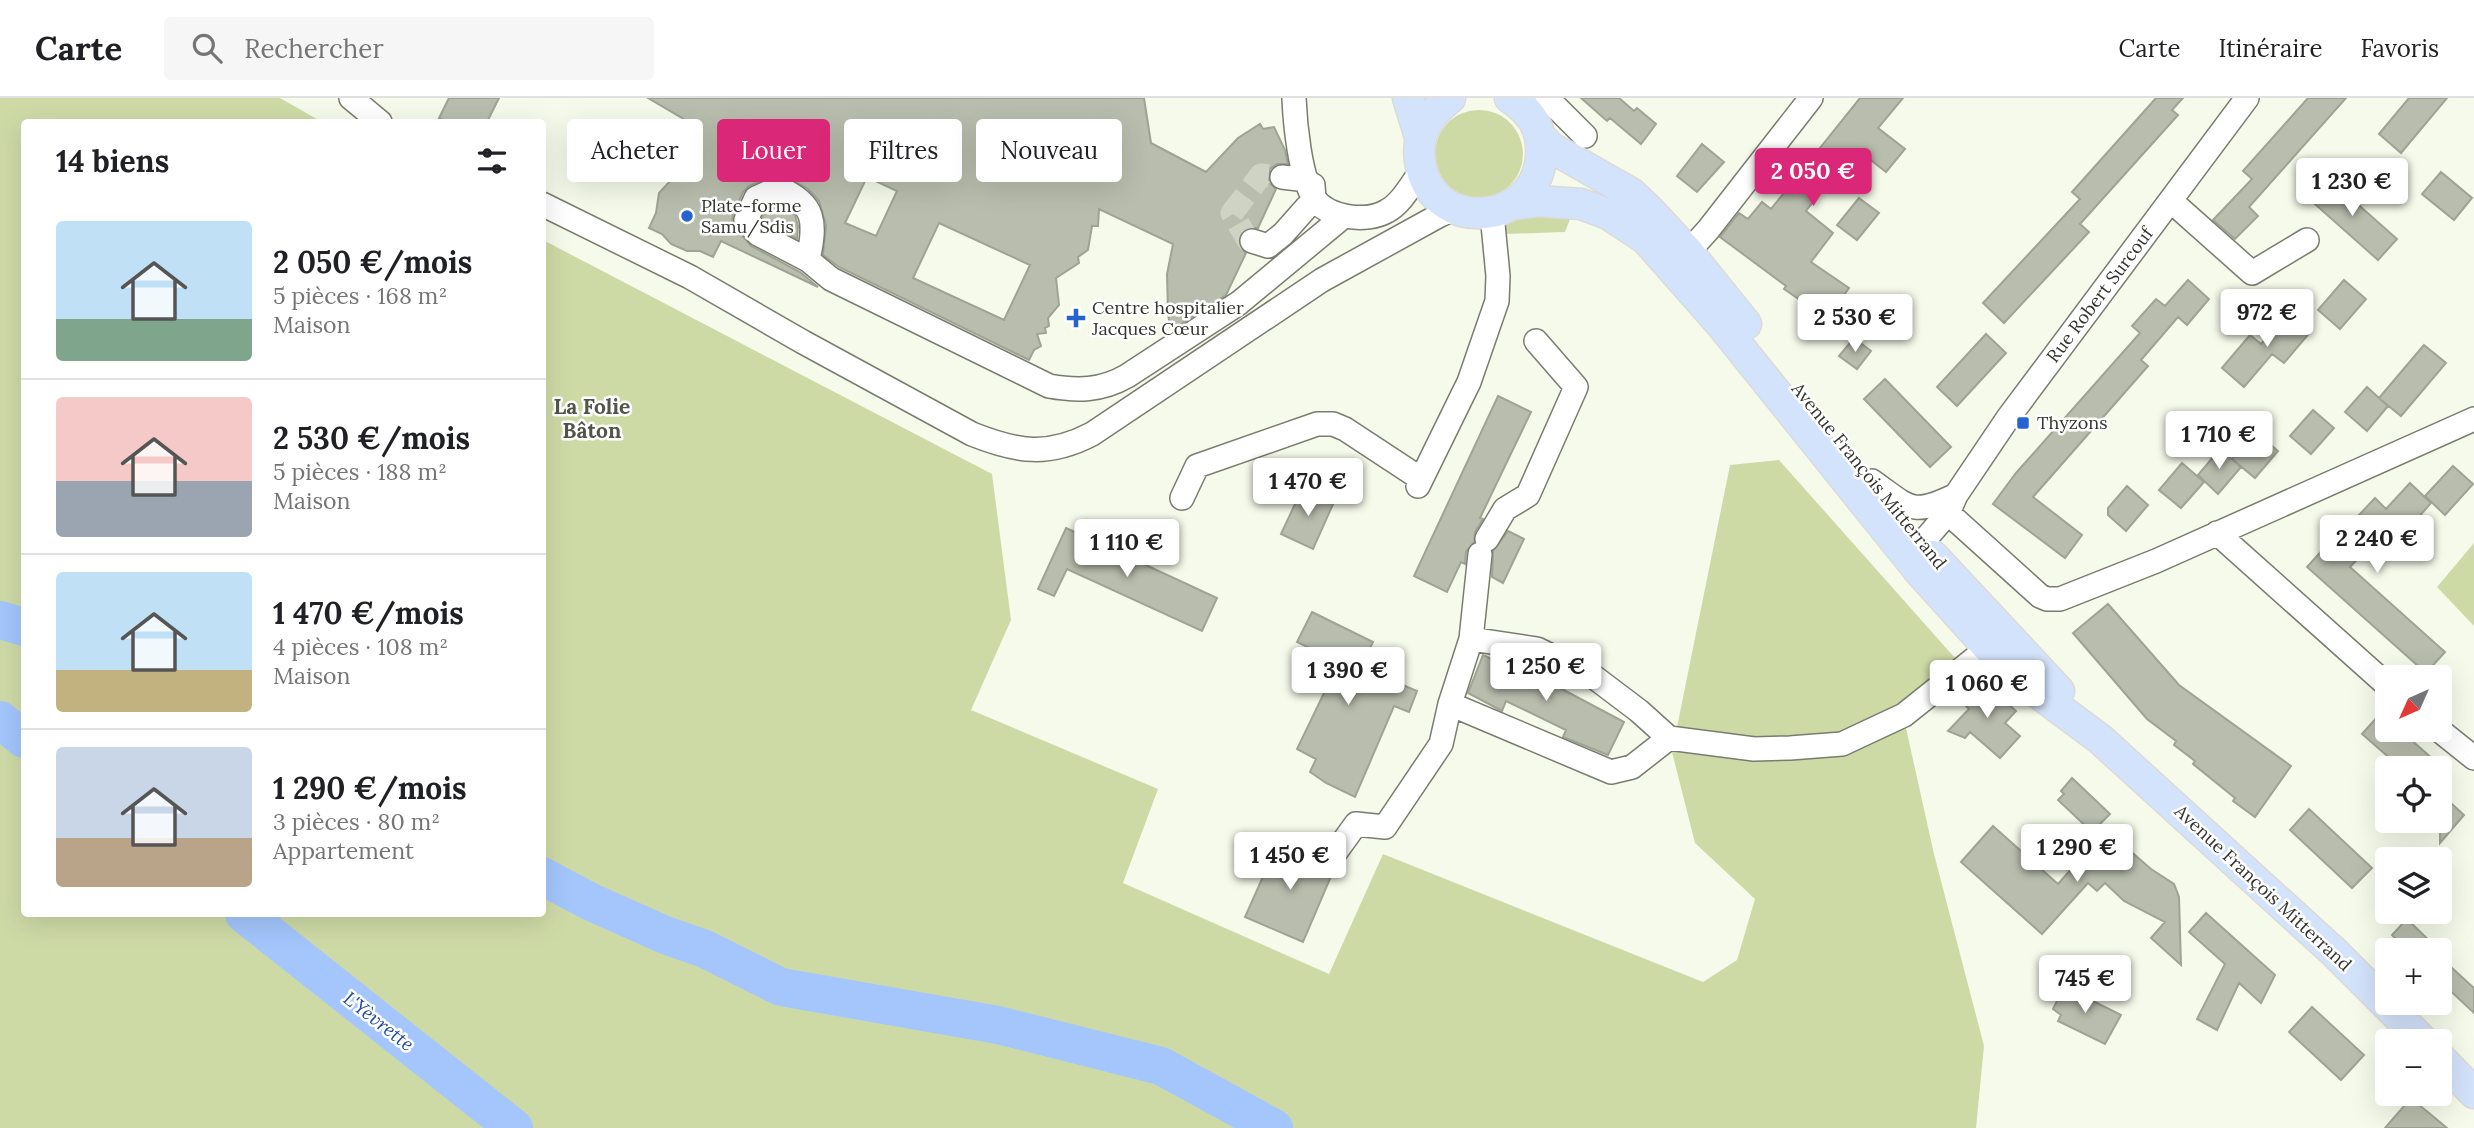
<!DOCTYPE html>
<html lang="fr">
<head>
<meta charset="utf-8">
<style>
  :root { --surface:#fff; --page:#f6f6f6; --text:#202124; --muted:#757577; --line:#e0e0e0; --accent:#db2777 }
  body { margin:0; font-family:Lora,serif; background:var(--page); color:var(--text); height:100vh; display:flex; flex-direction:column; font-size:26px; white-space:nowrap }
  * { box-sizing:border-box; margin:0 }
  p { font-size:23px; color:var(--muted) }
  .icon { flex:none; width:38px; height:38px; fill:none; stroke:currentColor; stroke-width:2; stroke-linecap:round; stroke-linejoin:round }
  .map { position:relative; flex:1; overflow:hidden }
  .details { position:absolute; left:21px; top:21px; width:525px; height:798px; display:flex; flex-direction:column; background:var(--surface); border-radius:7px; box-shadow:0 7px 28px #0002 }
  .details>* { flex:none }
  .guide { position:absolute; left:567px; top:21px; width:665px; height:63px; display:flex; gap:14px }
  .needle { width:46px; rotate:225deg }
  .tools { position:absolute; left:2375px; top:567px; display:grid; gap:14px }
  .tools a { display:grid; place-items:center; width:77px; height:77px; border-radius:7px; background:var(--surface); box-shadow:0 7px 28px #0002; font-size:35px }
  .price { position:absolute; translate:-50% -60px; padding:0 16px; border-radius:7px; background:#fff; color:#222; font-size:23px; line-height:46px; filter:drop-shadow(0 2px 4px #0008) }
  .price::after { content:''; position:absolute; left:50%; top:42px; width:21px; height:16px; margin-left:-10px; background:inherit; clip-path:polygon(0 0,100% 0,50% 100%) }
  .price.current { background:var(--accent); color:#fff }
  ul { padding:0; list-style:none }
  li { display:flex; align-items:center; gap:21px; height:175px; padding:0 35px }
  li+li { border-top:2px solid var(--line) }
  li span { display:grid; place-items:center; flex:none; width:196px; height:140px; border-radius:7px; color:#555 }
  li>.icon { margin-inline-start:auto }
  span .icon { width:84px; height:84px; fill:#fffc; stroke-width:1 }
  li b { font-size:30px }
  h2 { display:flex; justify-content:space-between; align-items:center; height:84px; padding:0 35px; font-size:30px }
  .chip { padding:0 24px; border-radius:7px; background:var(--surface); box-shadow:0 7px 28px #0002; font-size:24px; line-height:63px }
  .chip.current { background:var(--accent); color:#fff }
  header { display:flex; align-items:center; gap:42px; box-sizing:border-box; height:98px; padding:0 35px; background:var(--surface); border-bottom:2px solid var(--line) }
  header strong { font-size:33px }
  nav { display:flex; gap:38px; margin-inline-start:auto; font-size:24px }
  .search { width:490px; height:63px; background:var(--page); display:flex; align-items:center; gap:18px; box-sizing:border-box; padding:0 24px; border-radius:7px; color:var(--muted); font-size:26px }
  .map>svg:first-child { display:block }
  .green { fill:#cedaa6 }
  .lines { fill:none; stroke-linecap:round; stroke-linejoin:round }
  .river { stroke:#a4c6fd; stroke-width:38 }
  .building { fill:#b9bdad; stroke:#9fa394; stroke-width:2; fill-rule:evenodd }
  .minor-tunnel { stroke:#cfd3c4; stroke-width:23; stroke-dasharray:23 11; stroke-linecap:butt }
  .minor-casing { stroke:#797c6e; stroke-width:26 }
  .major-casing { stroke:#dadbd9; stroke-width:33 }
  .minor { stroke:#fff; stroke-width:23 }
  .major { stroke:#d4e3fc; stroke-width:30 }
  .poi-dot { fill:#2564d0; stroke:#fff; stroke-width:2.5 }
  .labels { text-anchor:middle; stroke-width:5; stroke-linejoin:round; paint-order:stroke }
  .poi-label { font-size:18px; fill:#33352e; stroke:#fff; text-anchor:start }
  .street-label { font-size:18px; fill:#33352e; stroke:#fff }
  .water-label { font-size:19px; font-style:italic; fill:#1f4c9b; stroke:#fff }
  .quarter-label { font-size:21px; font-weight:bold; fill:#515446; stroke:#fff }
</style>
</head>
<body>
<header>
<strong>Carte</strong>
<div class="search"><svg class="icon" aria-label="search" viewBox="0 0 24 24"><circle cx="10" cy="10" r="6"/><path d="M15 15l6 6"/></svg>Rechercher</div>
<nav><a>Carte</a><a>Itinéraire</a><a>Favoris</a></nav>
</header>
<div class="map">
<svg width="2474" height="1030" viewBox="0 0 2474 1030">
  <rect width="100%" height="100%" fill="#f6faea"/>
  <!-- green -->
  <path class="green" d="M0 0H280L322 24H24V816H542L543 142 992 376 1011 522 971 612 1158 691 1123 785 1329 876 1383 756 1703 884 1737 862 1755 801 1695 745 1672 654 1730 367 1779 362 1955 560 1902 612 1934 756 1984 948 1976 1030H0Z
    M1435 56a44 44 0 1 1 88 0a44 44 0 1 1-88 0Z
    M1528 114 1572 116 1565 134 1506 136 1505 123Z
    M2474 445V528L2437 489Z"/>
  <g class="lines">
    <!-- river -->
    <path class="river" d="M0 522 24 529
      M0 622 24 641
      M542 778 591 804 665 837 705 851 781 889 998 927 1161 968 1274 1030
      M244 816 514 1030"/>
  </g>
  <!-- building -->
  <path class="building" d="M449 0H499L487 24H448L439 20Z
    M648 0H1144L1151 45 1206 74 1238 40 1260 26 1263 31 1274 29 1285 52 1288 66H1277L1270 71 1269 84 1276 91 1258 130H1248L1239 138V147L1246 155 1226 197 1181 226 1170 229 1168 215 1167 176 1173 146 1099 111 1098 128H1092L1088 152 1078 159 1079 165 1056 180 1059 207 1048 220 1049 228 1045 230 1046 235 1037 236 1041 248 1034 252 1029 262 839 169 823 157 826 127 819 103 808 91 783 77H773L749 88 743 94 733 116 732 125 751 148 800 174 818 189 721 143 713 159 700 153H687L671 146 662 136 649 130 656 115 659 95 673 80 691 40 686 38 692 26ZM867 79 897 93 876 138 845 125ZM939 125 1030 167 1004 222 913 180Z
    M1581 0H1619L1634 13 1637 10 1656 26 1641 46 1610 20 1607 23Z
    M1860 0H1903L1878 30 1905 51 1886 74 1862 55 1855 65 1848 59 1806 113 1833 135 1811 164 1849 190 1830 217 1818 208 1816 211 1806 199 1803 204 1784 191 1786 188 1720 139 1739 115 1748 121 1762 104 1771 111Z
    M2156 0H2183L2172 12 2178 17 2080 126 2089 134 2004 225 1983 205 2080 101 2072 94Z
    M2308 0H2346L2249 109 2258 118 2235 141 2213 122 2252 81 2243 73Z
    M2409 0H2447L2401 55 2379 36Z
    M1702 46 1724 64 1697 94 1677 78Z
    M2441 74 2472 100 2454 122 2422 96Z
    M2326 78 2397 141 2378 162 2308 100Z
    M1859 100 1879 115 1857 142 1837 127Z
    M778 105 795 117 798 128 797 141 767 125 762 120 767 111Z
    M2188 182 2209 201 2187 227 2178 219 2141 262 2148 268 2033 399 2082 437 2065 460 1993 406 2016 375 2140 235 2132 228 2156 201 2165 208Z
    M2344 182 2366 201 2340 231 2318 212Z
    M2289 213 2312 232 2284 265 2272 256 2244 289 2222 270 2250 237 2261 246Z
    M1986 236 2006 255 1957 308 1937 289Z
    M1854 240 1871 253 1857 271 1839 258Z
    M2424 247 2446 265 2401 318 2380 301 2388 308 2367 333 2345 314 2367 289 2379 300Z
    M1885 281 1951 349 1930 369 1864 301Z
    M1498 298 1531 314 1480 420 1483 421 1475 434 1474 444 1466 454 1465 466 1461 464 1447 494 1414 478Z
    M2313 312 2334 330 2311 356 2290 338Z
    M2255 333 2278 353 2255 380 2232 361Z
    M2220 351 2241 369 2218 396 2198 377Z
    M2182 365 2204 384 2181 410 2159 392Z
    M2453 368 2473 386 2445 417 2425 398Z
    M2410 385 2431 405 2408 431 2396 420 2350 469 2445 554 2426 575 2307 469 2326 448 2328 450 2375 400 2386 411Z
    M2127 388 2148 407 2126 433 2108 417V410Z
    M1303 389 1334 404 1313 451 1281 436Z
    M1066 430 1217 500 1202 533 1067 471 1054 498 1038 491Z
    M1508 433 1524 441 1503 485 1492 479 1493 453Z
    M2108 506 2179 587 2291 668 2255 719 2233 703 2235 700 2193 666 2195 663 2174 647 2176 643 2147 621 2073 535Z
    M1312 514 1373 544 1361 569 1417 593 1409 614 1394 608 1355 699 1326 685 1310 674 1316 661 1297 651 1339 564 1297 544Z
    M1483 557 1503 566 1506 564 1543 582 1550 579 1557 581 1560 590 1624 624 1608 657 1563 639 1566 632 1506 603 1502 613 1468 595Z
    M1983 583 2016 613 2005 625 2020 638 2000 660 1970 634 1965 640 1948 633 1969 611 1963 605 1977 586Z
    M2387 608V632H2400L2443 670H2401L2362 636Z
    M2072 680 2110 716 2092 734 2058 702 2064 696 2061 693Z
    M2440 695 2464 717 2440 745Z
    M2309 711 2372 770 2352 790 2290 732Z
    M1993 728 2058 786 2106 732 2151 771 2174 786 2179 799 2181 867 2151 840 2165 824 2124 803 2105 785 2097 793 2088 785 2042 836 1961 764Z
    M1278 745 1335 769 1303 844 1245 819Z
    M2206 815 2275 877 2261 905 2239 885 2217 932 2197 921 2225 866 2189 834Z
    M2407 821 2439 852H2406L2392 837Z
    M2440 859 2474 890V915L2440 883Z
    M2061 887 2121 917 2105 946 2058 923 2061 917 2053 911 2057 903 2054 900Z
    M2312 909 2364 957 2341 982 2289 934Z
    M2411 1000 2447 1030H2385Z"/>
  <g class="lines">
    <!-- minor-tunnel -->
    <path class="minor-tunnel" d="M1252 143 1248 142 1232 115 1261 77 1282 79"/>
    <!-- minor casing -->
    <g class="minor-casing">
      <path id="minor" d="M351 0 380 24
        M1294 0C1295 25 1300 79 1314 100 1327 120 1367 125 1387 113 1402 105 1412 85 1422 72
        M1547 0 1585 38
        M1282 79 1307 82
        M2171 103 2252 175 2307 142
        M542 106 690 179 803 244 972 336C1017 354 1048 359 1092 336L1322 182 1440 117 1455 111
        M1252 143 1268 148 1283 136 1314 101 1313 87
        M1688 154 1708 132 1811 0
        M808 162C816 125 816 105 778 90L756 100 746 122 758 136 808 162 831 181 1049 288C1077 293 1101 293 1127 278L1239 205 1344 118
        M1872 383C1910 410 1911 419 1956 397
        M1418 388 1469 284 1497 203 1498 178 1492 116
        M1182 400 1197 368 1317 326H1333L1345 331 1421 381
        M1948 415 2040 498 2047 501H2060L2156 463 2474 321
        M2217 435 2387 587
        M1487 441 1505 411 1528 397 1576 289 1536 243
        M1896 443 1912 448 1922 445 1948 415 1956 397 2008 320 2247 0
        M1471 541 1480 456
        M1450 606 1611 674 1632 669 1669 640
        M2439 632 2474 660
        M1335 755 1356 726 1385 729 1441 646 1450 606 1471 541 1537 551 1594 579 1639 613 1669 640 1754 651 1790 650 1842 646 1904 617 1988 550"/>
    </g>
    <!-- major casing -->
    <g class="major-casing">
      <path id="major" d="M1408 0 1420 39
        M1450 0C1429 17 1416 35 1420 63 1431 142 1548 127 1541 47 1540 26 1527 11 1510 0
        M1541 40 1550 49 1631 95 1650 113 1688 154 1746 226
        M1514 106 1539 103 1581 106 1608 116 1646 141 1720 225 1920 474 2011 575 2100 641 2335 855 2423 943
        M1933 458 2059 593
        M2440 960 2474 995"/>
    </g>
    <!-- minor -->
    <use href="#minor" class="minor"/>
    <!-- major -->
    <use href="#major" class="major"/>
  </g>
  <!-- markers -->
  <g class="poi-dot">
    <circle cx="687" cy="118" r="7"/>
    <path d="M1072.5 209.5h7v7h7v7h-7v7h-7v-7h-7v-7h7z"/>
    <rect x="2016" y="318" width="14" height="14" rx="3.5"/>
  </g>
  <g class="labels">
    <!-- poi labels -->
    <g class="poi-label">
      <text x="701" y="114">Plate-forme<tspan x="701" dy="21">Samu/Sdis</tspan></text>
      <text x="1092" y="216">Centre hospitalier<tspan x="1092" dy="21">Jacques Cœur</tspan></text>
      <text x="2037" y="331">Thyzons</text>
    </g>
    <!-- street labels -->
    <g class="street-label">
      <text transform="translate(2100 197) rotate(-53)" y="6">Rue Robert Surcouf</text>
      <text transform="translate(1869 378) rotate(51)" y="6">Avenue François Mitterrand</text>
      <text transform="translate(2263 790) rotate(43)" y="6">Avenue François Mitterrand</text>
    </g>
    <!-- water labels -->
    <g class="water-label">
      <text transform="translate(379 923) rotate(38)" y="7">L'Yèvrette</text>
    </g>
    <!-- quarter labels -->
    <g class="quarter-label">
      <text x="592" y="316">La Folie<tspan x="592" dy="24">Bâton</tspan></text>
    </g>
  </g>
</svg>
<div class="tools">
<a><svg class="needle" viewBox="-14 -14 28 28"><path d="M0-13l5 13h-10z" fill="#e53935"/><path d="M0 13l5-13h-10z" fill="#757577"/></svg></a>
<a><svg class="icon" aria-label="locate" viewBox="0 0 24 24"><circle cx="12" cy="12" r="6"/><path d="M12 2v4M12 18v4M2 12h4M18 12h4"/></svg></a>
<a><svg class="icon" aria-label="layers" viewBox="0 0 24 24"><path d="M12 4l9 5-9 5-9-5zM3 14l9 5 9-5"/></svg></a>
<a>+</a>
<a>−</a>
</div>
<b class="price current" style="left:1813px;top:110px">2 050 €</b>
<b class="price" style="left:2352px;top:120px">1 230 €</b>
<b class="price" style="left:2267px;top:251px">972 €</b>
<b class="price" style="left:1855px;top:256px">2 530 €</b>
<b class="price" style="left:2219px;top:373px">1 710 €</b>
<b class="price" style="left:1308px;top:420px">1 470 €</b>
<b class="price" style="left:2377px;top:477px">2 240 €</b>
<b class="price" style="left:1127px;top:481px">1 110 €</b>
<b class="price" style="left:1546px;top:605px">1 250 €</b>
<b class="price" style="left:1348px;top:609px">1 390 €</b>
<b class="price" style="left:1987px;top:622px">1 060 €</b>
<b class="price" style="left:2077px;top:786px">1 290 €</b>
<b class="price" style="left:1290px;top:794px">1 450 €</b>
<b class="price" style="left:2085px;top:917px">745 €</b>
<div class="guide">
<a class="chip">Acheter</a>
<a class="chip current">Louer</a>
<a class="chip">Filtres</a>
<a class="chip">Nouveau</a>
</div>
<section class="details">
<h2>14 biens<svg class="icon" aria-label="filters" viewBox="0 0 24 24"><path d="M4 7h16M4 17h16"/><circle cx="9" cy="7" r="2"/><circle cx="15" cy="17" r="2"/></svg></h2>
<ul>
<li><span style="background:linear-gradient(#bfe0f5 70%,#7fa58c 0)"><svg class="icon" aria-label="home" viewBox="0 0 24 24"><path d="M3 11l9-7 9 7M6 9v11h12V9"/></svg></span><div><b>2 050 €/mois</b><p>5 pièces · 168 m²</p><p>Maison</p></div></li>
<li><span style="background:linear-gradient(#f6c9c9 60%,#9aa5b1 0)"><svg class="icon" aria-label="home" viewBox="0 0 24 24"><path d="M3 11l9-7 9 7M6 9v11h12V9"/></svg></span><div><b>2 530 €/mois</b><p>5 pièces · 188 m²</p><p>Maison</p></div></li>
<li><span style="background:linear-gradient(#bfe0f5 70%,#c2b280 0)"><svg class="icon" aria-label="home" viewBox="0 0 24 24"><path d="M3 11l9-7 9 7M6 9v11h12V9"/></svg></span><div><b>1 470 €/mois</b><p>4 pièces · 108 m²</p><p>Maison</p></div></li>
<li><span style="background:linear-gradient(#c9d6e8 65%,#b9a48a 0)"><svg class="icon" aria-label="home" viewBox="0 0 24 24"><path d="M3 11l9-7 9 7M6 9v11h12V9"/></svg></span><div><b>1 290 €/mois</b><p>3 pièces · 80 m²</p><p>Appartement</p></div></li>
</ul>
</section>
</div>
</body>
</html>
